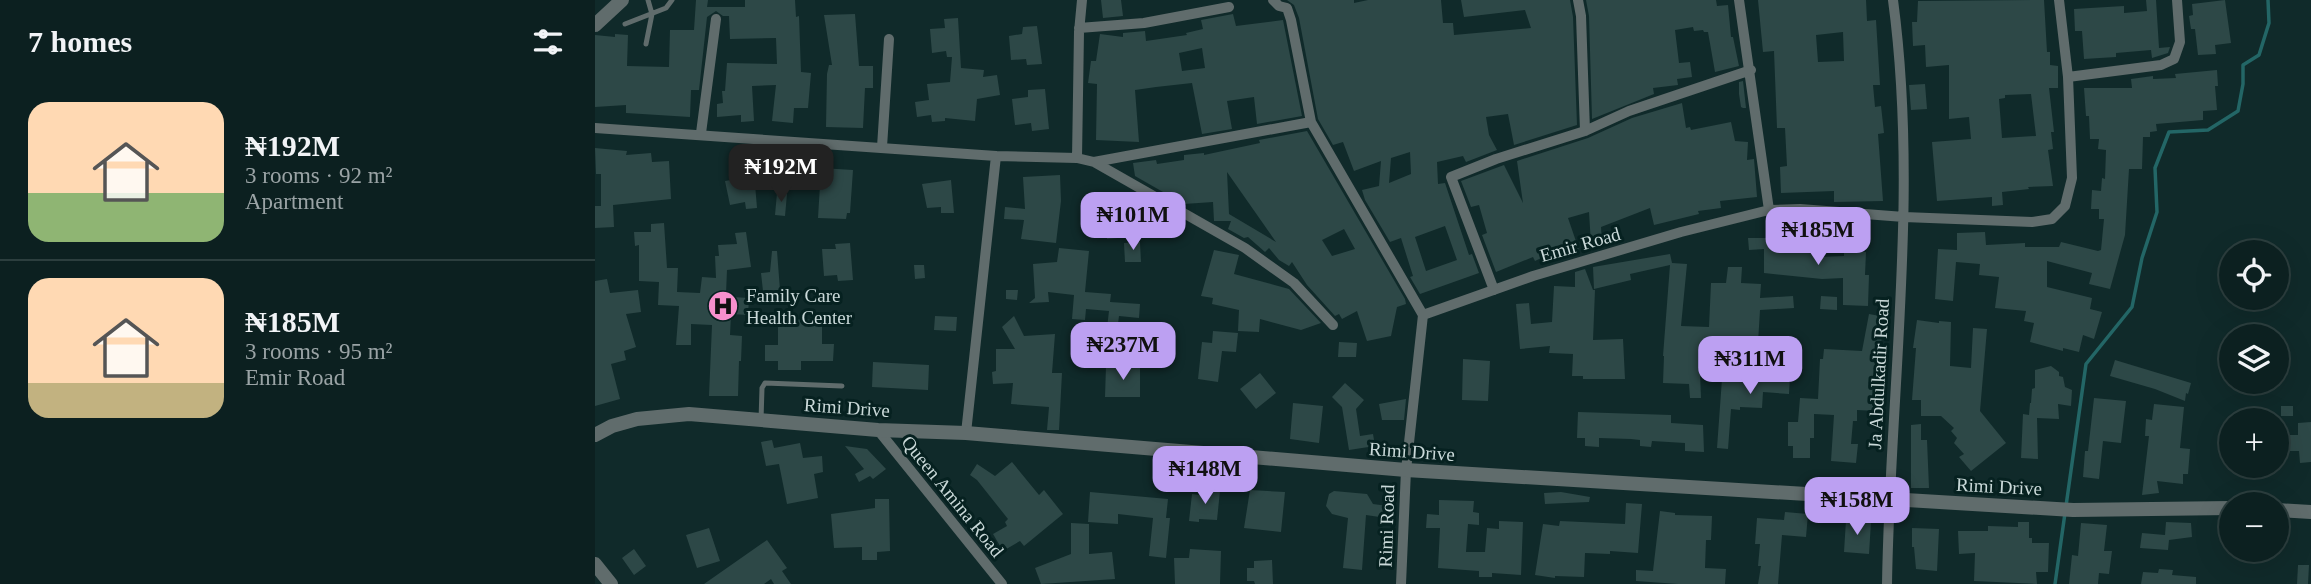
<!DOCTYPE html>
<html lang="en">
<head>
<meta charset="utf-8">
<style>
  :root { --surface:#0c2020; --page:#152829; --text:#f1f3f6; --muted:#9aa3a5; --line:#2c3e3e; --accent:#bca0f2 }
  body { margin:0; font-family:Georgia,serif; background:var(--page); color:var(--text); height:100vh; display:flex; flex-direction:column; font-size:26px; white-space:nowrap }
  * { box-sizing:border-box; margin:0 }
  p { font-size:23px; color:var(--muted) }
  .icon { flex:none; width:38px; height:38px; fill:none; stroke:currentColor; stroke-width:2; stroke-linecap:round; stroke-linejoin:round }
  .map { position:relative; flex:1; overflow:hidden }
  .details { display:flex; flex-direction:column; background:var(--surface); width:595px }
  .details>* { flex:none }
  .controls { position:absolute; left:1624px; top:240px; display:grid; gap:14px }
  .controls a { display:grid; place-items:center; width:70px; height:70px; border-radius:50%; background:var(--surface); box-shadow:0 7px 28px #0002,0 0 0 2px var(--line); font-size:35px }
  .price { position:absolute; translate:-50% -60px; padding:0 16px; border-radius:14px; background:var(--accent); color:#111; font-size:23px; line-height:46px; filter:drop-shadow(0 2px 4px #0008) }
  .price::after { content:''; position:absolute; left:50%; top:42px; width:21px; height:16px; margin-left:-10px; background:inherit; clip-path:polygon(0 0,100% 0,50% 100%) }
  .price.active { background:#222; color:#fff }
  ul { padding:0; list-style:none }
  li { display:flex; align-items:center; gap:21px; height:175px; padding:0 28px }
  li+li { border-top:2px solid var(--line) }
  li span { display:grid; place-items:center; flex:none; width:196px; height:140px; border-radius:21px; color:#555 }
  li>.icon { margin-inline-start:auto }
  span .icon { width:84px; height:84px; fill:#fffc; stroke-width:1 }
  li b { font-size:30px }
  h2 { display:flex; justify-content:space-between; align-items:center; height:84px; padding:0 28px; font-size:30px }
  main { display:flex; flex:1; min-height:0 }
  .map>svg:first-child { display:block }
  .lines { fill:none; stroke-linecap:round; stroke-linejoin:round }
  .stream { stroke:#236666; stroke-width:3.5 }
  .building { fill:#2d4847; fill-rule:evenodd }
  .service { stroke:#606c6c; stroke-width:5 }
  .minor { stroke:#606c6c; stroke-width:10 }
  .tertiary { stroke:#606c6c; stroke-width:14 }
  .labels { text-anchor:middle; stroke-width:6; stroke-linejoin:round; paint-order:stroke }
  .street-label { font-size:19px; fill:#cad9d9; stroke:#062120 }
  .poi-label { font-size:19px; fill:#cad9d9; stroke:#062120; text-anchor:start }
</style>
</head>
<body>
<main>
<section class="details">
<h2>7 homes<svg class="icon" aria-label="filters" viewBox="0 0 24 24"><path d="M4 7h16M4 17h16"/><circle cx="9" cy="7" r="2"/><circle cx="15" cy="17" r="2"/></svg></h2>
<ul>
<li><span style="background:linear-gradient(#ffd9b3 65%,#8fb573 0)"><svg class="icon" aria-label="home" viewBox="0 0 24 24"><path d="M3 11l9-7 9 7M6 9v11h12V9"/></svg></span><div><b>₦192M</b><p>3 rooms · 92 m²</p><p>Apartment</p></div></li>
<li><span style="background:linear-gradient(#ffd9b3 75%,#c2b280 0)"><svg class="icon" aria-label="home" viewBox="0 0 24 24"><path d="M3 11l9-7 9 7M6 9v11h12V9"/></svg></span><div><b>₦185M</b><p>3 rooms · 95 m²</p><p>Emir Road</p></div></li>
</ul>
</section>
<div class="map">
<svg width="1716" height="584" viewBox="0 0 1716 584">
  <rect width="100%" height="100%" fill="#102a2a"/>
  <g class="lines">
    <!-- stream -->
    <path class="stream" d="M1471 506 1491 364 1537 307 1547 258 1562 212 1560 168 1574 132 1613 130 1643 111 1648 84V65L1664 55 1674 23 1673 0
      M1460 584 1470 513"/>
  </g>
  <!-- building -->
  <path class="building" d="M101 0H113L112 7H150V0H200L201 17 204 16 206 72 216 73 213 108H199L198 123 177 121 181 85 157 86 159 121 146 122V115L122 117V104L128 103 127 91H130L132 63 182 64 181 38 135 39 134 16H128L121 11 112 17 104 90H96L95 117 31 113V105L0 107V35L20 37V34L33 35 32 66 74 67 75 30H99Z
    M506 0H526L528 16 508 18Z
    M692 0H759V3L773 0H846L848 23H858L859 35 936 28 930 10 869 17 866 0H975L978 17 982 125 919 145 913 114 891 117 894 135 902 150 871 162 868 156 842 162 843 184 850 183 874 255 877 254 884 273 825 294 815 277 818 276 806 238 795 242 770 200 767 190 784 186 786 161 759 171 748 142 738 145 723 119 704 18 699 5ZM815 152 816 174 794 183 796 158ZM850 226 862 260 831 271 820 237Z
    M991 0H1121L1122 6 1133 5 1136 37H1138L1144 66 1120 72 1113 32H1109L1108 30 1099 31 1098 27 1080 30 1084 63 1095 62 1097 77 1082 79 1083 85 1058 88 1059 94 997 119 994 16Z
    M1163 0H1271L1272 21 1281 20 1285 85H1278L1280 107 1286 106 1289 133 1283 134 1288 201 1239 202V191L1186 193 1185 167 1192 166 1190 128H1182L1179 51 1168 52ZM1248 32 1249 61 1223 62 1221 35Z
    M1449 0 1452 52H1455V65L1463 66V88H1454L1459 132H1456L1458 149 1453 150 1458 186 1433 187 1434 189 1407 192 1408 205 1397 206V197L1342 201 1337 142 1376 139 1374 117 1354 119V65L1331 67 1330 45 1318 46 1317 22H1322L1323 1ZM1436 94 1441 136 1407 138 1404 99 1410 98V95Z
    M1551 0H1561L1564 48 1575 47 1573 53 1557 58 1556 50 1521 53V57L1489 59 1487 31H1480L1479 9 1529 6V13L1552 11Z
    M1630 0 1636 43 1620 45 1621 54 1603 55 1600 29H1596L1594 16 1598 15 1597 4Z
    M260 14 264 66H278V88H270L268 128 231 127 232 74 234 65H237L229 15Z
    M638 14 641 26 688 20 707 116 662 124 659 97 632 101 637 129 607 134 597 83 561 87 540 90 544 142 501 140 502 84 493 83 496 61H501L505 34 528 37V33L550 31 551 41 592 35 591 33 608 29 606 20ZM607 48 610 68 587 71 584 53Z
    M363 18 366 68 389 70 388 77 402 75 405 95 382 99 380 121 350 118V121L337 122 336 115 322 117 320 102 334 100 332 84 355 82 357 57H352L351 51 337 53 335 29 350 28 349 19Z
    M442 26 447 64 432 65 431 59 416 60 414 36 427 34 428 27Z
    M1622 70 1623 86H1620L1622 110 1608 111V120L1561 124 1562 131 1555 132V137H1548L1547 169H1534L1530 235 1515 289 1494 284 1497 273 1452 261V287L1497 298 1495 309 1507 312 1499 339 1488 335 1484 352 1468 348V351L1435 342 1439 323 1429 321 1431 311 1400 308 1404 277 1384 275 1385 264 1361 262 1358 301 1340 299 1343 249 1362 250V233L1390 232 1391 245 1430 243V247H1464L1466 242 1503 251 1506 250 1509 219H1504V209H1496L1497 190 1506 191 1507 178 1510 179 1511 150 1503 149 1504 139H1495L1494 116H1491L1489 88H1537L1536 79 1558 76V79L1581 78 1580 74Z
    M1148 81 1151 108H1148L1146 107 1144 94V82Z
    M1330 84 1332 109 1316 110 1314 85Z
    M450 89 454 129 437 131 436 123 420 125 417 99 433 97V90Z
    M1087 103 1091 128 1095 127 1096 130 1136 122 1140 141 1153 142 1152 160 1159 159 1162 197 1125 201 1126 208 1103 211 1104 214 1059 225 1055 208 1006 227 1007 243 996 244 994 212 973 218 984 250 971 253 969 247 940 261 938 257 901 272 887 235 892 233 884 205 876 207 866 181 909 165 928 203 922 161 993 138 1037 118Z
    M712 131 810 299 811 304 802 307 796 336 772 341 762 311 747 319 744 314 740 316 712 285 697 262 694 266 684 260 674 248 670 252 653 237 649 238 633 229 636 221H619L618 202 589 204 540 176 538 163 561 160 562 164 589 160V155L609 153V155L665 143 664 140ZM632 172 681 242 634 214ZM749 229 760 249 737 256 727 240Z
    M0 148 32 151 31 155 56 153 57 162 74 161 76 199 18 205 19 227 0 228V206H6V174H1Z
    M226 168 258 170 255 213H252L251 219 223 218Z
    M159 172 162 208 151 209 150 202 135 205 130 181 147 178V174Z
    M465 175 466 201 461 243 426 239 429 220 409 219 410 207 430 209 428 177Z
    M356 180 359 213H346V207L332 208 327 184Z
    M182 193 192 194 190 216 180 215Z
    M542 195 561 207 558 213 543 205Z
    M69 223 72 268H83L82 292 105 293 107 277 121 278 120 256H124L123 245 142 244 140 233 151 232 156 267 132 270 131 294H137V297L154 298 153 315 136 314 135 335 147 336 146 361H144L143 396H114L117 325 96 324V345H81L84 306 63 305 64 282 44 281V245L40 246 39 232H56V224Z
    M522 225 523 238 512 239 511 226Z
    M1153 238H1171L1172 244 1225 248 1224 257 1249 256V251L1271 252 1270 275H1274L1273 306 1248 305V278L1227 279 1169 273V249L1154 250Z
    M545 242 546 262H530L529 243Z
    M255 243 258 280 243 281 242 275 229 276 227 249H241L240 244Z
    M464 248 494 251 490 292 516 294 515 302 545 304 544 318 524 316 519 355 509 353 514 311 491 309 490 320 477 319 479 295 453 292 454 302 434 303 440 298 438 264 462 262Z
    M619 250 644 255 639 274 694 289 726 323 706 330 665 319 664 332 643 331 644 310 617 304 618 298 606 296Z
    M177 251H182L185 290 168 291 166 273 175 272Z
    M1075 254 1077 263 1092 264 1086 326 1114 327 1116 283H1131L1133 267H1147L1146 283 1166 284 1165 298 1198 296 1199 308 1165 310 1163 343 1124 341 1126 373H1105L1106 398H1095L1094 384 1068 383 1069 356H1068L1075 265 1035 274 1036 280 999 289 998 267Z
    M319 265H329L330 278 320 279Z
    M990 269 998 290H1000L998 340 1028 339 1030 379H988V376H977L978 354 954 353 955 346 925 349 921 304 934 303 936 324 957 322 959 286 980 287V272Z
    M12 279 15 293 43 290 46 312 31 314 41 347 29 351 31 360 16 364 25 399 0 406V281Z
    M411 290H423L422 300 411 299Z
    M1226 296 1242 297V310L1225 309Z
    M1274 314 1290 317 1286 343 1283 342 1280 384H1286L1287 394H1284L1283 411 1262 410V421H1258L1256 444H1263L1261 463 1236 461 1239 415 1219 414V438H1215V458H1198V446H1193V422H1203L1205 398 1223 399 1225 359H1228L1229 349 1267 351Z
    M340 316 362 317 361 331 339 330Z
    M419 316 429 336 460 334 457 373H467L464 430H452L454 407 416 404 418 383 398 384 397 372 401 371V349H420L407 327Z
    M183 319 227 320V344H239L238 361H206V370H183V361H170V345H183Z
    M1322 320 1344 323V321L1356 322 1355 366 1376 368 1378 328 1392 329 1385 411 1411 443 1376 471 1364 457 1369 454 1359 443 1362 438 1356 431 1359 428 1346 416H1326V400H1317L1321 348H1318Z
    M618 331 643 333 641 352 627 351 623 382 603 379 607 342 617 343Z
    M744 342 762 343 761 357H743Z
    M1181 356 1196 357 1194 394 1168 392 1167 408 1145 407V410L1136 409 1133 449 1122 448 1127 379 1176 382V380H1179Z
    M868 359 895 361 893 401 867 400Z
    M1520 360 1596 383 1593 394 1591 393 1590 401 1560 389 1515 376Z
    M278 362 334 365 333 390 277 387Z
    M511 366 545 367V397H510Z
    M1456 366 1464 372V376L1468 377 1470 387 1477 390 1476 406 1463 404 1464 419 1442 418 1443 459 1426 458 1428 414 1434 415 1435 403H1436L1437 389 1440 388V370Z
    M665 373 681 393 661 409 645 389Z
    M750 383 769 400 761 409 765 436 778 434 780 446 754 450 747 407 737 397Z
    M1499 398 1531 401 1526 443 1508 441 1504 479 1488 477 1490 451H1493Z
    M811 399 809 420H787L784 404Z
    M698 403 728 406 724 443 695 439Z
    M1559 404 1589 407 1585 448 1595 449 1593 474H1588V484L1562 481 1564 493 1547 495 1554 436H1550L1551 419 1557 420Z
    M1686 406H1698V416H1686Z
    M983 412 1076 415V423L1108 425 1109 452 1090 451V443L1057 441 1056 447 1045 446V440L1036 439 1004 438V447L990 446V438H982Z
    M1716 422V462L1705 463 1704 451H1694L1693 435H1703V423Z
    M1326 424V440H1332L1334 488H1316V425Z
    M177 440 179 448 205 443 208 458 227 456 228 472 219 474 223 498 192 504 184 464 171 466 166 442Z
    M250 446 272 449 291 469 278 479 275 476 264 482 260 474 269 469Z
    M417 462 444 495 449 490 468 514 429 546 425 541 408 551 398 534 412 526 410 522 413 519 382 480 375 475 382 464 400 476Z
    M572 465 585 466 584 487 571 486Z
    M605 489 625 491 622 520 604 519V522L594 521 597 494 605 495Z
    M655 490 690 492 686 532 649 528Z
    M739 491 772 494 778 504 800 507 798 519 771 515 767 570 748 568 753 518 737 514 731 506 734 494Z
    M495 492 573 499 571 518H575L571 558 554 556 558 518 523 514V524L493 522Z
    M966 492 995 497 994 502 950 504 949 493Z
    M280 499H294L295 551 282 552V560H267V547L239 548 236 514 280 508Z
    M844 500 879 501 878 512 884 513V525L873 524 871 552H890L892 528 904 529V521L928 522 926 575 897 573V577H884V571L843 568 845 528H831L832 514 844 515Z
    M1031 503 1047 504 1043 553 1015 551V554L990 553 989 577 960 576V578L940 575 948 524 964 526 965 521 1030 524Z
    M1065 511 1080 513V515L1117 516 1116 540H1111L1110 568 1131 569 1130 584H1083L1041 581V570L1058 571Z
    M1190 512 1213 514 1211 537 1187 535 1183 584H1163L1166 566H1163L1165 544H1160L1162 518 1189 520Z
    M1251 520 1276 522 1274 554 1249 552Z
    M1423 522H1434V538H1437V543H1454L1453 572H1441L1442 584 1379 581 1380 553 1364 554 1363 531H1393V526L1423 527Z
    M1571 522 1596 523 1597 537 1574 540 1573 550 1545 548 1547 533 1570 535Z
    M476 523 494 524V554L517 552 520 579 446 584 440 568 476 554Z
    M1486 523 1512 525 1509 551H1517L1514 574 1504 573 1503 584H1474L1477 555 1483 556Z
    M114 528 125 561 102 568 91 535Z
    M1317 528 1344 529 1342 571 1321 569 1319 547H1317Z
    M172 540 192 568 187 571 196 584H179L176 579 169 584H109Z
    M39 549 51 566 39 575 27 558Z
    M595 549 626 551 625 584H580L579 558H594Z
    M677 560 678 584H660L659 581H652V568H659V561Z
    M1703 565H1714L1713 584H1702Z
    M1564 569 1578 570 1577 575 1601 577V584H1546L1548 572 1563 573Z"/>
  <g class="lines">
    <!-- service -->
    <path class="service" d="M30 24 71 8 77 0
      M51 44 57 14 53 0
      M166 420 167 388 170 383 247 386"/>
    <!-- minor -->
    <path class="minor" d="M678 0 684 6 692 8 696 20 716 122 828 315
      M983 0 986 16 990 131
      M1144 0 1174 210
      M484 28 549 23 634 7
      M1473 77 1566 65 1579 59 1585 42 1582 0
      M0 128 401 156 482 158 499 162 650 248 699 283 738 325
      M106 133 121 19
      M287 147 294 39
      M482 158 484 32 487 0
      M499 162 716 122
      M899 290 856 177 901 159 990 131 1034 111 1156 70
      M283 430 407 584
      M371 433 401 156
      M806 584 811 470 828 315 938 276 1086 232 1174 210 1205 209 1309 217 1437 222 1457 219 1470 206 1477 178 1473 77 1464 0
      M1292 584C1295 390 1324 194 1298 0"/>
    <!-- tertiary -->
    <path class="tertiary" d="M0 25 27 0
      M0 435 17 426 42 419 94 414 283 430 371 433 811 470 1478 510 1636 508
      M1682 510 1716 512
      M0 564 16 584"/>
  </g>
  <!-- icons -->
  <defs>
    <g id="hospital-disc" transform="scale(1.575)"><circle r="9.5" fill="#f790cd" stroke="#062120"/><path d="M-5-5h3v3.5h4V-5h3V5h-3V1.5h-4V5h-3Z" fill="#111"/></g>
  </defs>
  <g fill-rule="evenodd">
    <use href="#hospital-disc" x="128" y="306"/>
  </g>
  <g class="labels">
    <!-- street labels -->
    <g class="street-label">
      <text transform="translate(985 244) rotate(-16)" y="7">Emir Road</text>
      <text transform="translate(1283 374) rotate(-87)" y="7">Ja Abdulkadir Road</text>
      <text transform="translate(252 407) rotate(4)" y="7">Rimi Drive</text>
      <text transform="translate(817 451) rotate(4)" y="7">Rimi Drive</text>
      <text transform="translate(1404 486) rotate(3)" y="7">Rimi Drive</text>
      <text transform="translate(358 496) rotate(51)" y="7">Queen Amina Road</text>
      <text transform="translate(791 526) rotate(-88)" y="7">Rimi Road</text>
    </g>
    <!-- poi labels -->
    <g class="poi-label">
      <text x="151" y="302">Family Care<tspan x="151" dy="22">Health Center</tspan></text>
    </g>
  </g>
</svg>
<div class="controls">
<a><svg class="icon" aria-label="locate" viewBox="0 0 24 24"><circle cx="12" cy="12" r="6"/><path d="M12 2v4M12 18v4M2 12h4M18 12h4"/></svg></a>
<a><svg class="icon" aria-label="layers" viewBox="0 0 24 24"><path d="M12 4l9 5-9 5-9-5zM3 14l9 5 9-5"/></svg></a>
<a>+</a>
<a>−</a>
</div>
<b class="price active" style="left:186px;top:204px">₦192M</b>
<b class="price" style="left:538px;top:252px">₦101M</b>
<b class="price" style="left:1223px;top:267px">₦185M</b>
<b class="price" style="left:528px;top:382px">₦237M</b>
<b class="price" style="left:1155px;top:396px">₦311M</b>
<b class="price" style="left:610px;top:506px">₦148M</b>
<b class="price" style="left:1262px;top:537px">₦158M</b>
</div>
</main>
</body>
</html>
